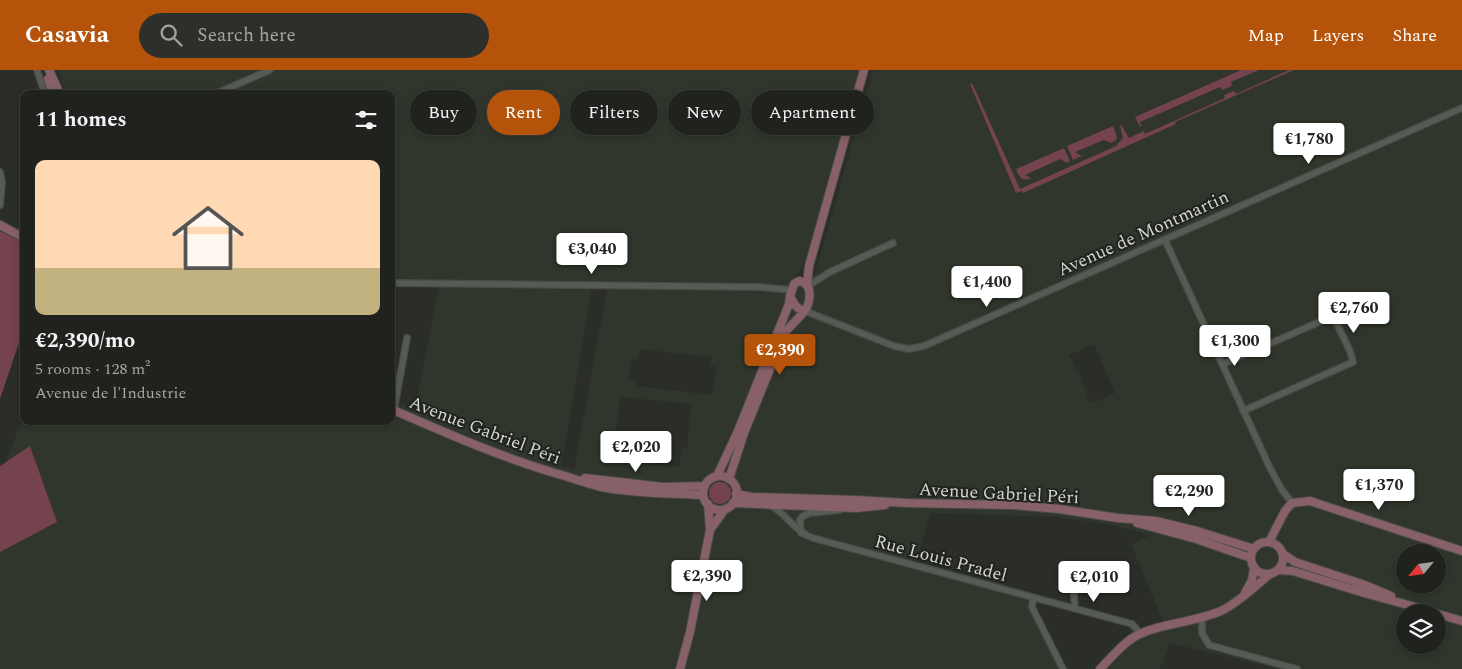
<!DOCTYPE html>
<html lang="en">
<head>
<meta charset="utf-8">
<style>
  :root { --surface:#20221e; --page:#2d2f2b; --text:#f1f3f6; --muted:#a2a4a4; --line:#3d3f3c; --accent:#b45309 }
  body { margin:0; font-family:Spectral,serif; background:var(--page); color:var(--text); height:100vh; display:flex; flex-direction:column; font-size:19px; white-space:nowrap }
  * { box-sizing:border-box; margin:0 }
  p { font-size:16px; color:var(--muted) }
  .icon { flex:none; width:28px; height:28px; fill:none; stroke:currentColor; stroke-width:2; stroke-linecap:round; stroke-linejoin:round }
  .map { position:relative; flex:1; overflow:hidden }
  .panel { position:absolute; left:20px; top:20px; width:375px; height:335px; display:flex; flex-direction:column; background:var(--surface); border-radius:10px; box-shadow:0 2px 8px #0003,0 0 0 1px var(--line) }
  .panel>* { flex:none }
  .hud { position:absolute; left:410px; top:20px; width:475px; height:45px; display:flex; gap:10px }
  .needle { width:32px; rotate:241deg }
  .controls { position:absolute; left:1396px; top:474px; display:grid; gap:10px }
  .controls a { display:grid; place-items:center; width:50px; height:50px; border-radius:50%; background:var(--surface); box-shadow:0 2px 8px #0003,0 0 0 1px var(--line); font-size:25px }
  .price { position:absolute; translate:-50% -42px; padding:0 11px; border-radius:5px; background:#fff; color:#222; font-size:16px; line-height:32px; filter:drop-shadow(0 1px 2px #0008) }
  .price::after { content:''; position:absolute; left:50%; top:30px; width:15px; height:11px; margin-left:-8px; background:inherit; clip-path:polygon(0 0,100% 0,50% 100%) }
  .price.active { background:var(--accent); color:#fff }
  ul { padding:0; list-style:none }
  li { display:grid; align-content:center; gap:10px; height:265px; padding:0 15px }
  li span { display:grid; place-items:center; height:155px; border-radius:10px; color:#555 }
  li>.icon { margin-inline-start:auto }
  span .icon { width:90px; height:90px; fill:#fffc; stroke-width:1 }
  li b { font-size:21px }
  h2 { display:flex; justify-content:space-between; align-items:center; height:60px; padding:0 15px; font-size:21px }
  .chip { padding:0 18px; border-radius:22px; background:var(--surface); box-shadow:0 2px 8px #0003,0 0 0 1px var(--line); font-size:18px; line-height:45px }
  .chip.active { background:var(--accent); color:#fff }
  header { display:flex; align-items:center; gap:30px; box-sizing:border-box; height:70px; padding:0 25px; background:var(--accent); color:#fff }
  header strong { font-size:24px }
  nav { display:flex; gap:28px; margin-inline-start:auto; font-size:18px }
  .search { width:350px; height:45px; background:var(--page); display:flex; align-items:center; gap:12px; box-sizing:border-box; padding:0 18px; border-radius:28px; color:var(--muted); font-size:19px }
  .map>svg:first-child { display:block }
  .built { fill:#30362b; fill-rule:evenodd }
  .green { fill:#74434e }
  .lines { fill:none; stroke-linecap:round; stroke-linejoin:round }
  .street-casing { stroke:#494b46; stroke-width:8 }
  .secondary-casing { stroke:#494b46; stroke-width:10 }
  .street { stroke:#575b55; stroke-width:5.5 }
  .secondary { stroke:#876167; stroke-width:8 }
  .labels { text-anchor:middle; stroke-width:4; stroke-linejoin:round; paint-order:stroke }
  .street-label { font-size:18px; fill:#d3d5d2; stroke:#20231e }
</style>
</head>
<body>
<header>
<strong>Casavia</strong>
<div class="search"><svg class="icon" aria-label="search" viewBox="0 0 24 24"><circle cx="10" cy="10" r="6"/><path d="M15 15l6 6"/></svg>Search here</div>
<nav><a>Map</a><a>Layers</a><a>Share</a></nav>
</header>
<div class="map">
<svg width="1462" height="599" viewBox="0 0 1462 599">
  <rect width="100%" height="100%" fill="#2a2d28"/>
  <!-- built -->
  <path class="built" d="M58 0H860L807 189 790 213 815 204 873 0H1462V599H1277L1170 573 1160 599H1095L1132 564 1150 555 1163 551 1131 474 1151 465 1106 454 1055 447 931 443 916 491 1024 520 1068 599H0V482L57 452 30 377 5 392 24 347V351H391V329L415 339 439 217 391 216V24H66ZM593 213H608L574 400 561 396ZM1094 274 1115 323 1094 333 1089 331 1090 327 1086 325 1088 321 1084 319 1085 315 1081 313 1083 309 1078 307 1080 302 1075 300 1077 296 1073 294 1074 290 1070 288 1069 285ZM639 279 711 287 710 296 716 297 713 325 636 316V310L629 309 631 289H638ZM620 327 691 334 687 378H682L679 397 653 395 654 381 641 379 640 383 601 378 602 363 616 364ZM1405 482H1438V515H1405ZM1405 542H1438V575H1405Z"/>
  <!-- green -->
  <path class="green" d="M1241 0H1259L1231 12 1232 16 1222 20 1220 17 1140 52 1141 56 1140 57 1135 47Z
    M1289 0H1294L1175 52 1176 54 1023 123 1022 121 1016 123 970 14 972 13 1020 119 1116 76 1123 68 1120 55H1121L1129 68 1144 61 1145 64 1225 28 1224 25 1234 21 1236 24Z
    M1113 56 1117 67 1116 70 1111 73 1104 70 1075 82 1082 86 1073 90 1067 76Z
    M1064 78 1070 91 1067 93 1060 89 1025 105 1031 108C1023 112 1019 107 1016 99Z
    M0 161 24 173V258L0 329Z
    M30 376 57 452 0 482V396Z
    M709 423a11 11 0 1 1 22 0a11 11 0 1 1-22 0Z"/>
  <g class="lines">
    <!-- street casing -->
    <g class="street-casing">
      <path id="street" d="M37 0 45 24
        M215 24 270 0
        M0 102 2 112 0 135
        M1165 170 1270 398 1282 420 1292 433
        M391 213 759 217 791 220
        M808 216 830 202 893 173
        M805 241 894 276 909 279 924 276 1462 38
        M1223 294 1333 246 1350 281 1353 292 1243 341
        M394 340 407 268
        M770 435C787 444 795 462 813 468L1132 554 1141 564
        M801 463 800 450 803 446 810 443 840 440
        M1072 500 1075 538
        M1033 529 1032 537 1063 599
        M1202 548V563L1209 575 1297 599"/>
    </g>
    <!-- secondary casing -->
    <g class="secondary-casing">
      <path id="secondary" d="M49 0 60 24
        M48 9 53 24
        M0 155 24 168
        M799 211C813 213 811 231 805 241 796 239 794 234 790 226L794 214Z
        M807 215 809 196 864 0
        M391 339C448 364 505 389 565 406 577 410 589 414 601 417 635 423 669 424 703 425
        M717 406 738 361 789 234 790 226
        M703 423a17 17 0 1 1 34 0a17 17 0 1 1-34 0Z
        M585 408 663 417 705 416
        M729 409 744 363 785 262 805 241
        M736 424 752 427 856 430 907 433 1012 435 1059 439 1118 448 1156 451 1197 461 1254 479
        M733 433 856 438 885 435
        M1137 453 1196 469 1251 488
        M710 460 725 439
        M1251 488a16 16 0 1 1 32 0a16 16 0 1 1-32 0Z
        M1269 472 1285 441 1292 433 1310 431 1462 481
        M1283 484 1295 492 1365 515 1391 526
        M1279 500 1293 501 1364 523 1434 542
        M1245 523 1252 510 1254 497
        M1438 544 1462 551
        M680 599 690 562 710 460 708 434
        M1100 599C1110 589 1121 575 1134 567 1158 553 1195 553 1223 540 1240 531 1254 517 1269 505"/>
    </g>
    <!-- street -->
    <use href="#street" class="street"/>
    <!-- secondary -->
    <use href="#secondary" class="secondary"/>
  </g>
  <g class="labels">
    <!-- street labels -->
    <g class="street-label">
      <text transform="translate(1143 163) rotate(-24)" y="6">Avenue de Montmartin</text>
      <text transform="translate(485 360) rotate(21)" y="6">Avenue Gabriel Péri</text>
      <text transform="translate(999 423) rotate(3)" y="6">Avenue Gabriel Péri</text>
      <text transform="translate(941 488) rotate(15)" y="6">Rue Louis Pradel</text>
    </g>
  </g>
</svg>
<div class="controls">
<a><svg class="needle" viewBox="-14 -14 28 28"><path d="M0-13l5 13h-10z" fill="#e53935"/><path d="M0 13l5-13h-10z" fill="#a2a4a4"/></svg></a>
<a><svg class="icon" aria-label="layers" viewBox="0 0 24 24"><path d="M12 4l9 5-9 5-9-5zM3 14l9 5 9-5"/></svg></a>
</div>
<b class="price" style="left:1309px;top:95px">€1,780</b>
<b class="price" style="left:592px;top:205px">€3,040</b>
<b class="price" style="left:987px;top:238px">€1,400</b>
<b class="price" style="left:1354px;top:264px">€2,760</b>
<b class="price" style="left:1235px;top:297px">€1,300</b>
<b class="price active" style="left:780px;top:306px">€2,390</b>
<b class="price" style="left:636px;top:403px">€2,020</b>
<b class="price" style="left:1379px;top:441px">€1,370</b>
<b class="price" style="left:1189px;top:447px">€2,290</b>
<b class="price" style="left:707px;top:532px">€2,390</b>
<b class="price" style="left:1094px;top:533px">€2,010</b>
<div class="hud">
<a class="chip">Buy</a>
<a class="chip active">Rent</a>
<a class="chip">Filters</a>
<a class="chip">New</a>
<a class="chip">Apartment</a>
</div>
<section class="panel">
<h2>11 homes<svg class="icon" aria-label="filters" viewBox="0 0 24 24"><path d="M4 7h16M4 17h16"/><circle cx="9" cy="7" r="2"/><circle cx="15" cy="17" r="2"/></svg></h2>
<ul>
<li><span style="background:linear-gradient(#ffd9b3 70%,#c2b280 0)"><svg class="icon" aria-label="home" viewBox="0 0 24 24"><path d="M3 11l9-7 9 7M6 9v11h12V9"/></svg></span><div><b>€2,390/mo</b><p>5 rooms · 128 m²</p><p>Avenue de l'Industrie</p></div></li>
</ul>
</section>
</div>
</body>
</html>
